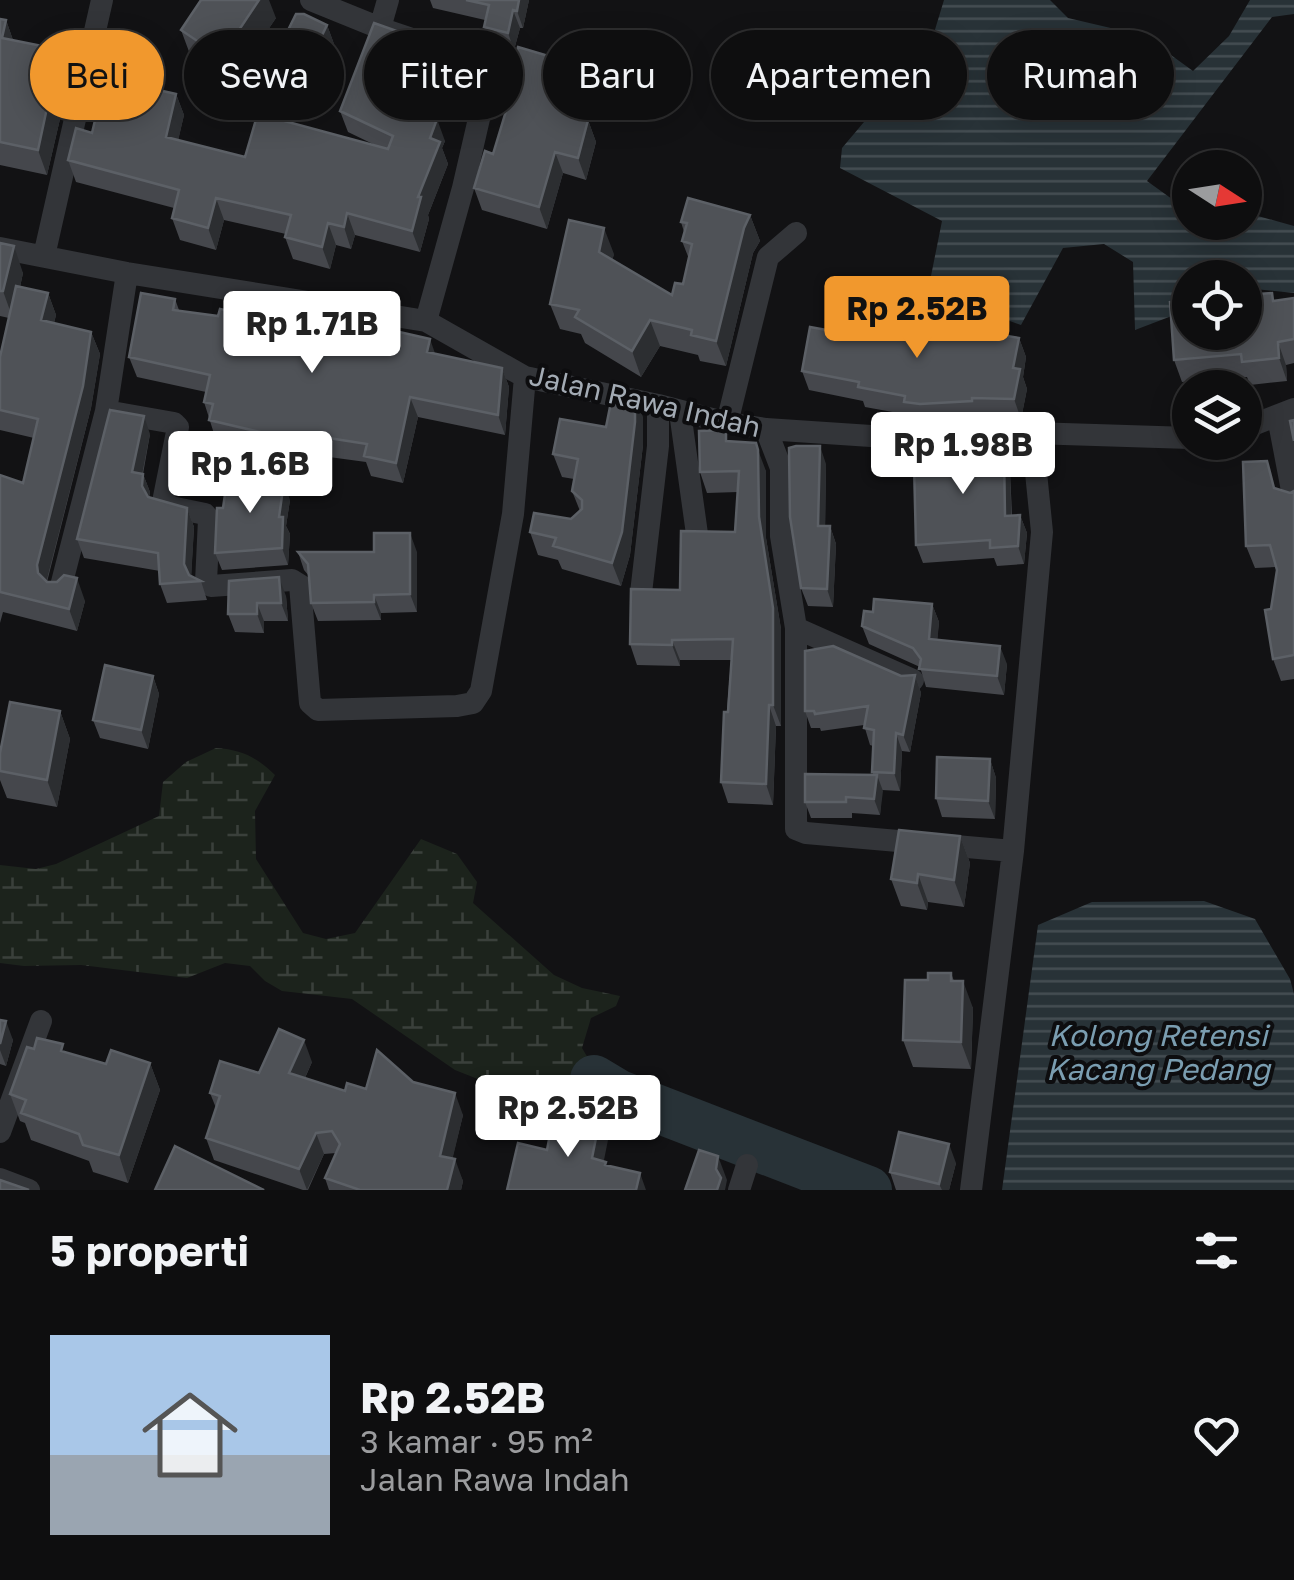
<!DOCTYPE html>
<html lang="id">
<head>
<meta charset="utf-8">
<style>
  :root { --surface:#0e0e0f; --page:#171718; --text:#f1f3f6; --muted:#9b9c9e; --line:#2e2e2f; --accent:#f1982d }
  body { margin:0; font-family:"Golos Text",sans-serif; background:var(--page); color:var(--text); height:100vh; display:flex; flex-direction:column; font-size:38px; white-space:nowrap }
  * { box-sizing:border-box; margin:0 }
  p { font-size:32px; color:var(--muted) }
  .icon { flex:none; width:55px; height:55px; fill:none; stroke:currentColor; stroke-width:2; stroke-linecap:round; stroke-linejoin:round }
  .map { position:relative; height:1190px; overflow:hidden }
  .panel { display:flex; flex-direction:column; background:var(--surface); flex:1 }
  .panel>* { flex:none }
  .top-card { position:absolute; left:30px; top:30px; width:1235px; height:90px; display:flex; gap:20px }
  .needle { width:65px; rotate:102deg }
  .controls { position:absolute; left:1172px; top:150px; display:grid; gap:20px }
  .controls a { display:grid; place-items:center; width:90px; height:90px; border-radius:50%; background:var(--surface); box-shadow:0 5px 25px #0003,0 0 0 2px var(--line); font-size:50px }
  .price { position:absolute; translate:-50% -85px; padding:0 22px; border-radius:10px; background:#fff; color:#222; font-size:32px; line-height:65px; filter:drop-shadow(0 2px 5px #0008) }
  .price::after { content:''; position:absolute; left:50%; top:60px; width:30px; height:22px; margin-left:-15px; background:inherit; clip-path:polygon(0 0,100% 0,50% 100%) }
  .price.on { background:var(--accent); color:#111 }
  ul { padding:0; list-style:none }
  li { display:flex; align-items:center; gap:30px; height:250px; padding:0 50px }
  li span { display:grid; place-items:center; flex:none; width:280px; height:200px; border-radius:0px; color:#555 }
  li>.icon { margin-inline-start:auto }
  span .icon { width:120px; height:120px; fill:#fffc; stroke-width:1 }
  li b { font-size:42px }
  h2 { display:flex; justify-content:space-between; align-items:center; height:120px; padding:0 50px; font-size:42px }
  .tag { padding:0 35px; border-radius:45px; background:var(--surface); box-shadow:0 5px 25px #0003,0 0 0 2px var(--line); font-size:35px; line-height:90px }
  .tag.on { background:var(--accent); color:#111 }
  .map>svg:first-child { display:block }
  .wetland { fill:url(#wetland-marsh) }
  .water { fill:url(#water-rules) }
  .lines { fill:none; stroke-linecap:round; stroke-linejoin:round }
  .river { stroke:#283237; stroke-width:48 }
  .street { stroke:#333539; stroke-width:22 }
  .wall { fill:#45474c }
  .shaded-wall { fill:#2c2e31 }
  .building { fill:#4f5257; stroke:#5c6066; stroke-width:2.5 }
  .labels { text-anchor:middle; stroke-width:8; stroke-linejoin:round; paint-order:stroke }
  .street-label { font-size:28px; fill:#a3abb4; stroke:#0d0d0f }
  .water-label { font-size:30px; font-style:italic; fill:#7a9db0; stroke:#0d0d0f }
</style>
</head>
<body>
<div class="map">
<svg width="1294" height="1190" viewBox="0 0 1294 1190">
  <defs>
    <pattern id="wetland-marsh" width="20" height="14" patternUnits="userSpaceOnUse" patternTransform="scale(2.5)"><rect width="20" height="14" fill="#1c231c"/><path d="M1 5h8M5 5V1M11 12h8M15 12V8" fill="none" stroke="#3a403b"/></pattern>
    <pattern id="water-rules" width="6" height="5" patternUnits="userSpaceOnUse" patternTransform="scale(2.5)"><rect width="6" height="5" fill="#283237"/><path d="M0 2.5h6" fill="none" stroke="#444d52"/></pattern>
  </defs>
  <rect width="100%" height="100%" fill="#121214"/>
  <!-- wetland -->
  <path class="wetland" d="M216 748C243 750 256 757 275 775L255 811 256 859 303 933 326 939 355 933 421 839 457 854 477 882 473 903 554 975 582 988 620 996 616 1006 591 1018 582 1048 598 1075 587 1089 562 1091 493 1085 455 1070 352 999 282 991 265 981 250 966 225 963 187 978 81 965 24 966 0 963V865L36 869 56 864 159 816 163 782 186 762Z"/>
  <!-- water -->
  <path class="water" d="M944 0H1050L1068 18 1115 29 1153 42 1193 71 1229 36 1250 0H1294V14L1272 17 1147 181 1190 212V222L1205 223 1241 233 1258 216 1294 226V293L1245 288V278H1190V309L1135 330 1133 262 1104 244 1063 248 1021 325 928 291 942 221 840 168 842 148 897 83 920 79Z
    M1204 901 1255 919 1290 979 1294 994V1190H1002L1038 925 1092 902Z"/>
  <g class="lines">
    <!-- river -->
    <path class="river" d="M594 1079 619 1094 868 1190"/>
    <!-- street -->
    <path class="street" d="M311 0 380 28 388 0
      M382 29 486 64 490 71 463 188 426 321
      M0 248 127 273 426 321 525 377 658 405 727 423 766 429 916 439 1032 433 1190 438
      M44 256 102 0
      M127 273 106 411 174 423 178 427 163 502 166 506 205 514 209 519 206 582 211 586 292 580 300 585 310 703 318 710 457 706 473 703 481 691 513 514 525 377
      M680 412 697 534
      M1278 417 1294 501
      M727 423 768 257 796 233
      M1245 428 1294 409
      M766 429 781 468V536L796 628V829L806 833 1013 851
      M60 590 106 411
      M641 593 658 446V405
      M796 628 913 680
      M0 1132 41 1021
      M0 1179 29 1190
      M739 1190 747 1165
      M971 1190 1013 851 1042 532 1032 433"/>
  </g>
  <!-- wall -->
  <path class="wall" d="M430 0H529L523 28H520L514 50 490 44 484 27 485 20 433 8Z
    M276 18 231 84 191 57 181 30Z
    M0 19 6 20 13 40 66 75 58 115 60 119 47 175 0 165Z
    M327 25 334 44 302 110 272 96 265 77Z
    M416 57 397 106 445 141 442 148 448 164 428 215 429 219 420 252 355 235 351 249 336 245 330 269 293 259 285 237 286 234 224 220 216 250 180 240 172 218 174 208 76 182 68 160 92 133 176 94 184 115 178 140 245 157 377 146 348 132 340 111Z
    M507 86 593 89 584 119 588 120 596 142 586 180 563 173 547 229 482 210 474 188 493 154 510 96Z
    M750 215 760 241 753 253 726 366 700 361 698 355 660 346 641 377 585 343 581 334 560 329 550 304 614 254 612 260 672 295 683 284 689 259 682 241 684 232 681 222Z
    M0 243 23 273 20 287 48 293 56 315 54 323 91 332 100 354 91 408 47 582 85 601 77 631 3 612 0 623V475L23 483 34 438 0 430V357L9 318 0 316Z
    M1294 298V363L1286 365 1287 381 1250 385 1247 377 1182 382 1174 360 1275 301Z
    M175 299 179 310 256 335 254 339 284 345 396 332 435 354 502 368 509 387 505 435 418 417 403 483 371 476 366 462 329 457 324 488 288 479 281 459 282 455 216 440 204 402 206 392 137 377 129 357Z
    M914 329 1019 338 1026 357 1023 377 1027 389 1021 419 979 417V421L927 423 911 421 909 415 865 407 863 401 809 390 802 371 843 333Z
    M643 417V445L630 555 621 586 562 569 558 560 538 555 530 532 571 519 580 511 572 491 574 479 562 477 553 454 606 427Z
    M150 434 143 474 150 492 149 498 187 508 194 527 191 576 201 581 207 600 167 603 160 584V571L84 558 77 539Z
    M730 441 766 471V538L781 629V726H776L773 805 728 803 721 782 731 660H680V666L637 665 630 644 735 532 738 492 707 493 700 472Z
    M981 451V453L1010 471 1012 515H1020L1027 533 1024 564 997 566 994 558 923 563 916 545Z
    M826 464 825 526H830L836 544 833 607 808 606 801 588Z
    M1277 489 1290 493 1294 491V679L1281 681 1273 659 1271 609 1277 570 1276 567 1255 568 1246 546Z
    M290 500 286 526 290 534 288 565 222 570 215 553 223 508Z
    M298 552H417V612L381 613V620L318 621 311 603 309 576 304 570Z
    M229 581 286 596 288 621H264V633L235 632 228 614Z
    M932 604 939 622 937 640 1007 664 1004 695 926 687 920 667 869 644 862 626 873 612Z
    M915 675 921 693 910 752 902 751 900 791 882 790 880 815 852 813V818H811L805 802 873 775V746L870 745 864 725 821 731 820 728H811L805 711 901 676Z
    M153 676 159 694 148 749 100 738 93 720Z
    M60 711 70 739 57 807 7 798 0 780V753Z
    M990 759 996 778 995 819 942 817 936 798Z
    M960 836 970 863 964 907 928 902 927 910 901 906 891 879Z
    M951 973 954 981 973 1008 971 1069 913 1067 903 1040 928 980Z
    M0 1020 13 1040 6 1066 0 1064Z
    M34 1049 66 1053 106 1064 150 1063 160 1090 128 1183 93 1172 89 1161 31 1140 25 1123 20 1121 10 1094Z
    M312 1062 305 1078 345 1091 413 1082 463 1115 452 1159 463 1181 461 1190H329L325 1178 336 1153 324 1154 308 1190H303L214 1160 206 1138 216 1108 210 1093 259 1073Z
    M956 1163 949 1190H896L890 1172Z"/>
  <!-- shaded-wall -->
  <path class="shaded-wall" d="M259 0H269L276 18 231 84 221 57Z
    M519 0H529L523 28 517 11Z
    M513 10 520 28 514 50 508 33Z
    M6 20 15 46 2 38Z
    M327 25 334 44 302 110 295 91Z
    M408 35 416 57 391 122 383 100Z
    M57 49 66 75 58 115 60 119 47 175 38 150Z
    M586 67 593 89 579 137 571 115Z
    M176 94 184 115 174 159 166 137Z
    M437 119 445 141 442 148 448 164 428 215 429 219 420 252 412 231 430 138Z
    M588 120 596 142 586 180 578 158Z
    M555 152 563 173 547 229 539 207Z
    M216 198 224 220 216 250 208 228Z
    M347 213 355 235 351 249 344 227Z
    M750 215 760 241 753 253 726 366 716 341 744 228Z
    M328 223 336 245 330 269 322 247Z
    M604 228 614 254 608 278 599 252Z
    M14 246 23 273 13 319 3 291Z
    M48 293 56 315 49 343 41 320Z
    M248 315 256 335 250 357 243 338Z
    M650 320 660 346 641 377 632 351Z
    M91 332 100 354 91 408 45 587 38 573 37 565Z
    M1019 338 1026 357 1023 377 1027 389 1021 419 1014 399 1013 368Z
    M430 339 437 359 427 352Z
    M1278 342 1286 365 1287 381 1279 358Z
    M502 368 509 387 505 435 498 415Z
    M635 394 643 417V445L630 555 621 586 612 563Z
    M410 397 418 417 403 483 396 463Z
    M144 416 150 434 139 490 132 472Z
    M974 433 981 451 982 471 975 453Z
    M322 437 329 457 324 488 316 468Z
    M820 446 826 464 825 544 818 526Z
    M758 450 766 471V538L781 629V726L773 705 759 517Z
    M1004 453 1010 471 1012 534 1005 516Z
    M143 474 150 492 148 505 142 486Z
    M284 482 290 500 286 526 290 534 288 565 282 548 279 517Z
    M187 508 194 527 191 582 184 564Z
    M1020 515 1027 533 1024 564 1018 546Z
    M830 526 836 544 833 607 827 589Z
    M410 533 417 552V612L410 594Z
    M279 577 286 596 288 621 281 603Z
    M77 578 85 601 77 631 69 609Z
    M374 595 381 613V620L374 602Z
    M257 603 264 621V633L257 614Z
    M932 604 939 622 936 657 929 639Z
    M672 640 680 660V666L672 645Z
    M1000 646 1007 664 1004 695 997 676Z
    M915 675 921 693 910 752 903 735Z
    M153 676 159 694 148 749 141 730Z
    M769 705 776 726 773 805 766 784Z
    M60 711 70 739 57 807 47 780Z
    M896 733 902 751 900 791 894 773Z
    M990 759 996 778 995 819 988 801Z
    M877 775 883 791 880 815 874 799Z
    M960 836 970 863 964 907 954 880Z
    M918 874 928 902 927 910 917 883Z
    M963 981 973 1008 971 1069 961 1042Z
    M6 1021 13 1040 6 1066 0 1050V1044Z
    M304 1040 312 1062 297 1095 289 1073Z
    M150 1063 160 1090 128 1183 119 1155Z
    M455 1093 463 1115 448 1178 440 1156Z
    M600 1118 608 1140 600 1180 592 1158Z
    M316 1133 324 1154 307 1190 299 1169Z
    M949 1144 956 1163 949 1190H942L939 1184Z
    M718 1156 727 1180 725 1190H717L716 1169Z
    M455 1159 463 1181 461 1190H447Z
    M640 1173 646 1190H636Z"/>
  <!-- building -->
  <path class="building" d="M201 0H259L221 57 181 30Z
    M466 0H519L517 11 513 10 508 33 484 27 489 5Z
    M296 14H304L327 25 295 91 265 77Z
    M0 19 6 20 2 38 57 49 48 93 50 94 38 150 0 142Z
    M374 23 408 35 383 100 437 119 430 138 440 142 418 197H421L412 231 347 213 344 227 328 223 322 247 285 237 291 215 216 198 208 228 172 218 179 190 68 160 76 128 92 133 105 78 176 94 166 137 245 157 257 116H266L388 149 393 136 340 111Z
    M518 47 586 67 571 115 588 120 578 158 555 152 539 207 474 188 485 151 493 154 513 88 507 86Z
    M688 198 750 215 744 228 716 341 691 335 692 330 650 320 632 351 575 317 579 310 550 304 569 220 604 228 599 252 672 295 675 283 683 284 692 244 682 241 687 223 681 222Z
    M0 243 14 246 3 291H0Z
    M16 286 48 293 41 320 91 332 83 386 37 565 38 573 47 582H57L64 575 77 578 69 609 0 592V475L23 483 38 419 0 410V357Z
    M141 293 175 299 173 310 218 316 220 309 248 315 243 338 284 345 292 308 395 328V331L430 339 427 352 502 368 498 415 410 397 396 463 364 456 367 444 322 437 316 468 281 459 285 438 209 420 213 404 204 402 210 375 129 357Z
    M1272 293 1273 301 1294 298V339L1278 342 1279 358 1242 362 1241 354 1174 360 1170 302 1190 300V332H1245V295Z
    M846 317 914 329 916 321 1019 338 1013 368 1020 369 1014 399 972 398V401L920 404 904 402 905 396 858 387 859 382 802 371 810 327 843 333Z
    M617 390 635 394V422L622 532 612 563 553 546 556 538 530 532 534 513 571 519 582 509V500L572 491 578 459 553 454 560 419 606 427 612 397 615 398Z
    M110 410 144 416 132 472 143 474 142 486 148 497 187 508 184 564 189 575 201 581 160 584 158 553 77 539Z
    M1294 420V441L1290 421Z
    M726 430V441L756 443 758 450 759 517 773 608V705H769L766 784 721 782 724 712H728L733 639 672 640V645L630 644 631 589 680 590 681 531 735 532 739 471 700 472 699 431Z
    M974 433 975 453H1004L1005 516 1020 515 1018 546 990 548V540L916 545 914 464H925V451H946V434Z
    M796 446H820L818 526H830L827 589 801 588 790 517 789 448Z
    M1267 461 1274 488 1290 493 1294 491V655L1273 659 1265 610 1271 609 1277 570 1270 545 1246 546 1243 462Z
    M228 474 284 482 279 517H283L282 548 215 553 217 508H223Z
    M374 533H410V594L374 595V602L311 603 308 564 298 552H374Z
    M279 577 281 603H257V614H228L229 581Z
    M874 599 932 604 929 639 1000 646 997 676 919 669 921 659 913 648 862 626 864 611 873 612Z
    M833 646 901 676 915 675 903 735 896 733 894 773 872 772 874 730 864 728 868 706 815 714 814 711H805V651Z
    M105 665 153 676 141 730 93 720Z
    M10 702 60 711 47 780 0 771V753Z
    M937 757 990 759 988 801 936 798Z
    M805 774 877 775 874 799 846 797V802H805Z
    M899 830 960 836 954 880 918 874 917 883 891 879Z
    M928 973H951V981H963L961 1042 903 1040 905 980H928Z
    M0 1020 6 1021 0 1044Z
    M279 1029 304 1040 289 1073 345 1091 347 1083 366 1089 377 1050 413 1082 455 1093 440 1156 455 1159 447 1190H360L325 1178 340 1144 332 1131 316 1133 299 1169 206 1138 220 1096 210 1093 220 1061 259 1073Z
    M37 1038 63 1044 61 1051 106 1064 111 1050 150 1063 119 1155 83 1145 79 1134 21 1113 26 1100 10 1094 27 1047 34 1049Z
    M555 1108 600 1118 592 1158 606 1162 605 1165 640 1173 636 1190H507L518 1143 547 1150Z
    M899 1132 949 1144 939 1184 890 1172Z
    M175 1146 264 1190H155Z
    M699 1150 718 1156 716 1169 721 1178 717 1190H685Z
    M0 1180 29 1190H0Z"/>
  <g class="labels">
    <!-- street labels -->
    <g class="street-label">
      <text transform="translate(645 401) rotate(13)" y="10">Jalan Rawa Indah</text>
    </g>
    <!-- water labels -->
    <g class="water-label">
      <text x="1158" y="1046">Kolong Retensi<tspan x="1158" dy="34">Kacang Pedang</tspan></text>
    </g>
  </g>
</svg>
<div class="controls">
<a><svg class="needle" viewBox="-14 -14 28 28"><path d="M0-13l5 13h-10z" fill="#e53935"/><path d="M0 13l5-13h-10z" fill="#9b9c9e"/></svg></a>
<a><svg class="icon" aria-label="locate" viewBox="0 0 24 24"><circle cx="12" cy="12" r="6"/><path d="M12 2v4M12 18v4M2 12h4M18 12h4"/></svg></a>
<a><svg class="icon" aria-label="layers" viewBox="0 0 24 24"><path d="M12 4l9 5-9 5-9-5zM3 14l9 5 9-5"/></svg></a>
</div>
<b class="price on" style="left:917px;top:361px">Rp 2.52B</b>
<b class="price" style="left:312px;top:376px">Rp 1.71B</b>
<b class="price" style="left:963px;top:497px">Rp 1.98B</b>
<b class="price" style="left:250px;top:516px">Rp 1.6B</b>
<b class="price" style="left:568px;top:1160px">Rp 2.52B</b>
<div class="top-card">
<a class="tag on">Beli</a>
<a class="tag">Sewa</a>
<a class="tag">Filter</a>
<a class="tag">Baru</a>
<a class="tag">Apartemen</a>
<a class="tag">Rumah</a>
</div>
</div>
<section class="panel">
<h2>5 properti<svg class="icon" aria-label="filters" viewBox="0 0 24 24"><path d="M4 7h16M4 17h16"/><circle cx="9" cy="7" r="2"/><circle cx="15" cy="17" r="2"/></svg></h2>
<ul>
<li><span style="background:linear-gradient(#a9c7e8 60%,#9aa5b1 0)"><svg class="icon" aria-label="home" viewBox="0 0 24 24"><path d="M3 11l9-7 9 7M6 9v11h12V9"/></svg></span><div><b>Rp 2.52B</b><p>3 kamar · 95 m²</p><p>Jalan Rawa Indah</p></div><svg class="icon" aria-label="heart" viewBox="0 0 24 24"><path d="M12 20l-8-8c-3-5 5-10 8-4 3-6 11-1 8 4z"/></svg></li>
</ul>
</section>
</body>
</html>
